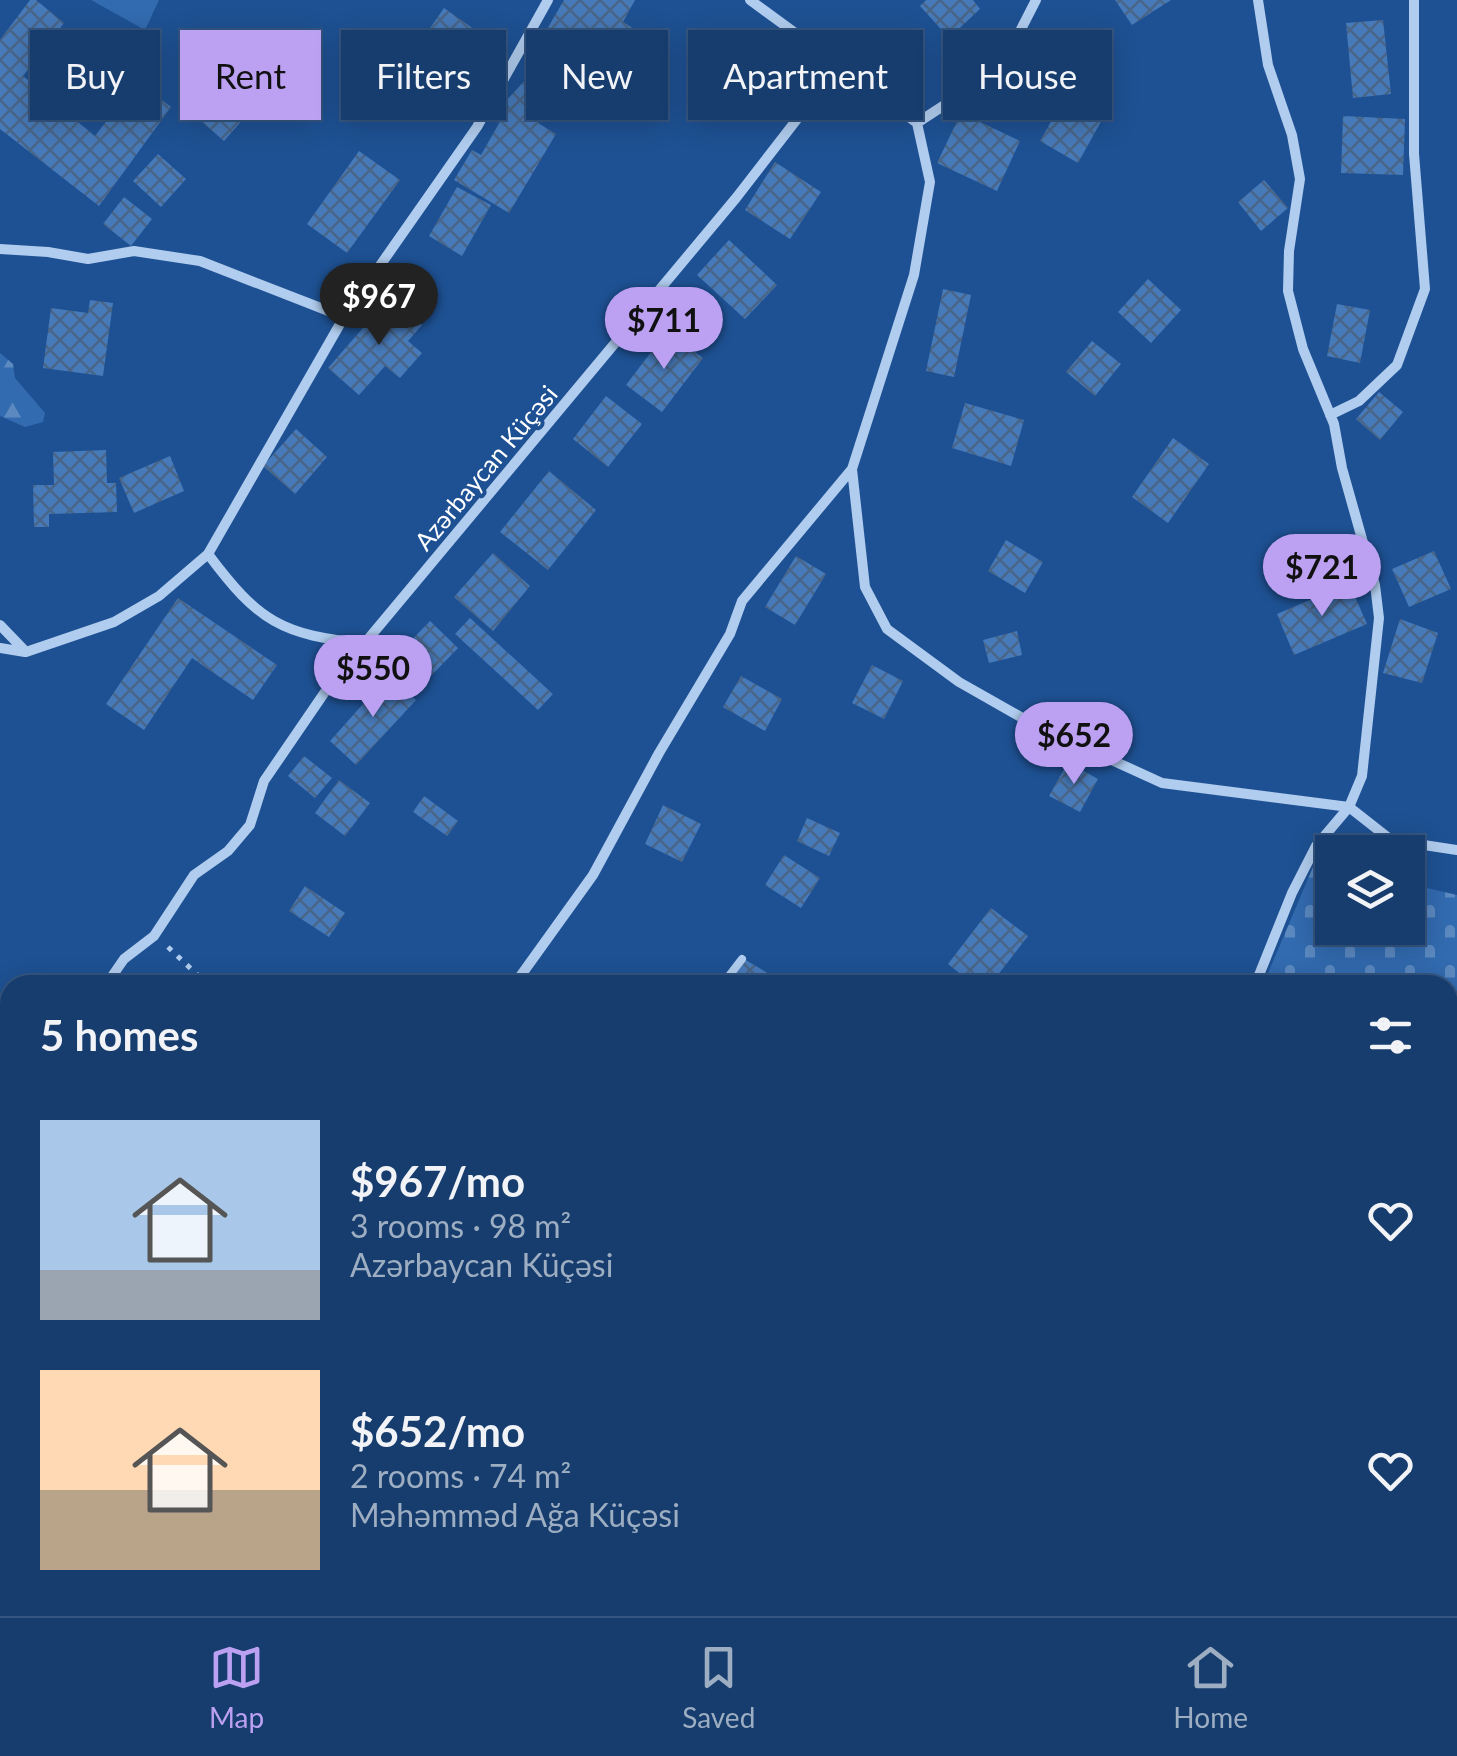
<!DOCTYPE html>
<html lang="en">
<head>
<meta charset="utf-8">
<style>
  :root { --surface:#163d6e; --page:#1f4473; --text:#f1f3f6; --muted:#9eaec2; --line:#355681; --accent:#bca0f2 }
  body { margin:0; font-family:Lato,sans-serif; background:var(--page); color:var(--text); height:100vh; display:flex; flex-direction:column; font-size:38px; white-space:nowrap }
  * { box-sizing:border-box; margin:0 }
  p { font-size:32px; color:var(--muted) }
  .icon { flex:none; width:55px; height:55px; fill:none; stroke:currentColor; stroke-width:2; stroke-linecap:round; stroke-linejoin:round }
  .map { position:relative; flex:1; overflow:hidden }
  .details { position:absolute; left:0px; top:975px; width:1458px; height:642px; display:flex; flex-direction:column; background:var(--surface); border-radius:30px 30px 0 0; box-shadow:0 5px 25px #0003,0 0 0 2px var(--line) }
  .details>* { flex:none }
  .hud { position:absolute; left:30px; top:30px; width:1398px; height:90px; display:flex; gap:20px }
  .tools { position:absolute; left:1315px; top:835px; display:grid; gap:20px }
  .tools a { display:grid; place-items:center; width:110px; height:110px; border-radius:0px; background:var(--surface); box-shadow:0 5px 25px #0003,0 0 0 2px var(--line); font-size:50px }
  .price { position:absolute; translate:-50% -85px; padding:0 22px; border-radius:35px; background:var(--accent); color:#111; font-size:32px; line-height:65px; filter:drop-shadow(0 2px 5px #0008) }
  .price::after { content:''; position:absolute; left:50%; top:60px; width:30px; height:22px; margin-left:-15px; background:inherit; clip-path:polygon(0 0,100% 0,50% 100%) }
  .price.on { background:#222; color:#fff }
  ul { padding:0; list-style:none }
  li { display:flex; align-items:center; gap:30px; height:250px; padding:0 40px }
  li span { display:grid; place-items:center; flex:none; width:280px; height:200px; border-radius:0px; color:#555 }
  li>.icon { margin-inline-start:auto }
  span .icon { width:120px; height:120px; fill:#fffc; stroke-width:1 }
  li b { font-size:42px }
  h2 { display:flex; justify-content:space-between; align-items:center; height:120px; padding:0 40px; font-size:42px }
  .chip { padding:0 35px; border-radius:0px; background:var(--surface); box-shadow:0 5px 25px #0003,0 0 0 2px var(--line); font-size:35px; line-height:90px }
  .chip.on { background:var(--accent); color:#111 }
  .tabs { display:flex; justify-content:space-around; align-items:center; height:140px; border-top:2px solid var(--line); background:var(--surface); font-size:28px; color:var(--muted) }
  .tabs a { display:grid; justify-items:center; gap:5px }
  .tabs .on { color:var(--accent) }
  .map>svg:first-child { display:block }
  .forest { fill:url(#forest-firs) }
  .cemetery { fill:url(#cemetery-stones) }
  .park { fill:#326bb0 }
  .building { fill:url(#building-cross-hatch) }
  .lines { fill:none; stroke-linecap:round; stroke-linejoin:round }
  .path { stroke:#b0ccee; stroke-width:5; stroke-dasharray:5 8; stroke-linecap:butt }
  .lane { stroke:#b0ccee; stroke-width:8 }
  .street { stroke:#b0ccee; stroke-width:10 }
  .labels { text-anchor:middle; stroke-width:8; stroke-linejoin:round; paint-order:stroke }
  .street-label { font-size:25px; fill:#fff; stroke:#1e5193 }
</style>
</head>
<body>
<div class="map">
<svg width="1457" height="1616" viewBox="0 0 1457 1616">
  <defs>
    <pattern id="forest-firs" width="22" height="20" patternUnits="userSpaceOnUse" patternTransform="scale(2.5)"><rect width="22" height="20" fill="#326bb0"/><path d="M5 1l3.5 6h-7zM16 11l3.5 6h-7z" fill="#5b89c0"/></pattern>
    <pattern id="cemetery-stones" width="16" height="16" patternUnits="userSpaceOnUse" patternTransform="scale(2.5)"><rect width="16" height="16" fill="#326bb0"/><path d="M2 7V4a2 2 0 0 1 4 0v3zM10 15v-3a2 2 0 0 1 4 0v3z" fill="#5b89c0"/></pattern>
    <pattern id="building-cross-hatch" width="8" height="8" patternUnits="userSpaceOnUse" patternTransform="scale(2.5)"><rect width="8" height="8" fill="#477ab9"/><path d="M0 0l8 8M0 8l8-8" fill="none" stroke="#496588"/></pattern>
  </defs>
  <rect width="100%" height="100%" fill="#1e5193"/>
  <!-- forest -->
  <path class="forest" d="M0 353 13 364 15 378 45 413 43 422 25 427 0 416Z"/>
  <!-- cemetery -->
  <path class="cemetery" d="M1332 860V928H1408V878L1414 885 1457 895V1347L1448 1344V985H1263L1313 867Z"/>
  <!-- park -->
  <path class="park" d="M91 0H159L145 30Z"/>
  <!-- building -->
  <path class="building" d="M30 0H36L64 23 23 76 59 106 66 97 80 109 73 118 95 136 137 81 171 107 99 206 0 129V40Z
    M564 0H635L623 22 641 33 615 78 543 36Z
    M926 0H973L980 9 949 38 920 6Z
    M1115 0H1171L1132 25Z
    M444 8 481 34 447 82 410 57Z
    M1383 20 1391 94 1353 98 1346 23Z
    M552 51 580 78 538 123 556 134 509 213 454 180 472 150 481 155 509 106 504 103Z
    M237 81 260 100 224 141 202 122Z
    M1065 97 1103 118 1078 163 1040 141Z
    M961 113 1020 141 997 191 937 163Z
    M1343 116 1405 119 1403 175 1341 173Z
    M359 151 400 180 347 253 307 224Z
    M158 154 186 179 161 207 133 181Z
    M775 162 821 192 790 239 745 210Z
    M1264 180 1288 208 1261 231 1238 202Z
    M457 187 491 205 462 256 429 236Z
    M124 197 152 219 131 246 103 224Z
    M729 240 777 285 745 319 697 275Z
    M1148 279 1181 310 1151 343 1118 312Z
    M943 289 971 295 954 377 926 371Z
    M390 297 422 325 408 341 422 353 400 378 385 366 359 395 328 368Z
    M90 300 113 303 103 376 43 368 51 308 88 313Z
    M1337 304 1370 310 1360 363 1327 356Z
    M667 331 703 358 662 412 626 385Z
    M1092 341 1121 364 1095 396 1066 372Z
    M1379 392 1403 412 1380 440 1356 419Z
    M606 396 642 424 608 467 573 439Z
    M965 403 1024 420 1011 466 952 448Z
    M296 429 327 457 295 494 263 466Z
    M1173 438 1209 464 1168 523 1132 497Z
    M106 450 107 483H116L117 512 49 514V527H34L33 485H54L53 452Z
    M170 456 184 491 134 513 119 478Z
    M549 471 596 510 548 570 500 532Z
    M1006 540 1043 562 1025 593 988 571Z
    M1434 551 1451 589 1409 607 1392 569Z
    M493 553 530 586 493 631 454 597Z
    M796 556 826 574 795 625 765 607Z
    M1349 583 1367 624 1294 655 1277 614Z
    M178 598 277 665 253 700 192 658 144 730 106 704Z
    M470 618 553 694 538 710 455 634Z
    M1400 619 1438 633 1422 683 1383 673Z
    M430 621 458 648 428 679 400 652Z
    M1017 631 1022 655 989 663 983 640Z
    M872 665 903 681 884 719 852 703Z
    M388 676 416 700 356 765 330 741Z
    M741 676 782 699 765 731 723 707Z
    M304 756 332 778 315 798 288 776Z
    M1068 762 1098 779 1080 812 1049 796Z
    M339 780 370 803 345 836 315 813Z
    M424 796 458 821 447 836 413 812Z
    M663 805 701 824 682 862 645 844Z
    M807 818 840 833 829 856 797 841Z
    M784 855 820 878 801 908 765 885Z
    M305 886 345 913 329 937 289 911Z
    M991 908 1028 936 990 985H974L948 964Z
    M744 959 788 985H729Z"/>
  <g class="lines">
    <!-- path -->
    <path class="path" d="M168 947 208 985"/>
    <!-- lane -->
    <path class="lane" d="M722 985 742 959"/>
    <!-- street -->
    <path class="street" d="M917 123 972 87 1014 43 1036 0
      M0 249 48 252 88 259 134 251 200 261 344 317
      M1330 415 1359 401 1397 365 1425 289 1414 154V0
      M852 469 865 587 887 629 959 682 1035 725 1162 783 1349 807 1362 776 1379 618 1375 585 1342 468 1334 424 1303 349 1288 291 1289 251 1300 179 1292 135 1268 65 1258 0
      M208 554C258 621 282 636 366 643
      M0 625 26 652
      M0 648 25 652
      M26 652 114 622 159 596 208 554 344 317 477 127 548 0
      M106 985 124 959 154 936 194 875 228 851 250 825 264 781 329 686 736 198 839 65 750 0
      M514 985 593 875 659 753 730 634 742 601 852 469 914 275 930 182 917 123 839 65
      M1255 985 1292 893 1316 846 1349 807 1391 840 1457 850
      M0 1138 10 1127
      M1448 1404 1457 1413
      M0 1566 10 1569
      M488 1616 502 1608"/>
  </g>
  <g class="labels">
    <!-- street labels -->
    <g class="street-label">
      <text transform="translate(486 468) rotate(-50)" y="9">Azərbaycan Küçəsi</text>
    </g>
  </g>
</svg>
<div class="tools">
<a><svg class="icon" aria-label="layers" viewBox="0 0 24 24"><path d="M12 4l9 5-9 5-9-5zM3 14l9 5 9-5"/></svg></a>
</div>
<b class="price on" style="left:379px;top:348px">$967</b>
<b class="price" style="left:664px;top:372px">$711</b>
<b class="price" style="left:1322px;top:619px">$721</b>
<b class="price" style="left:373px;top:720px">$550</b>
<b class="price" style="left:1074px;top:787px">$652</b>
<div class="hud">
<a class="chip">Buy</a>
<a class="chip on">Rent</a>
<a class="chip">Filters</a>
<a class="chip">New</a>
<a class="chip">Apartment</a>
<a class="chip">House</a>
</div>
<section class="details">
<h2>5 homes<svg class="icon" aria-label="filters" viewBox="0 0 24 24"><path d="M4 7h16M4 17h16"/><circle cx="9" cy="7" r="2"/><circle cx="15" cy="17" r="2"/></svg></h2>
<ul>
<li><span style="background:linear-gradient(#a9c7e8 75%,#9aa5b1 0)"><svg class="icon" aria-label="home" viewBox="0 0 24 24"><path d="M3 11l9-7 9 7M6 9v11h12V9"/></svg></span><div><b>$967/mo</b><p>3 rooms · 98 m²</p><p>Azərbaycan Küçəsi</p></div><svg class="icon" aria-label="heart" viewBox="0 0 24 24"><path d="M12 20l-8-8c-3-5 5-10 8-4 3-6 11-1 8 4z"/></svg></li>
<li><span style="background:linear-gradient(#ffd9b3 60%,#b9a48a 0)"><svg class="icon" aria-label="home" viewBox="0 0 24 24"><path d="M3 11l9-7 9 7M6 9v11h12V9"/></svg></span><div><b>$652/mo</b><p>2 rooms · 74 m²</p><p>Məhəmməd Ağa Küçəsi</p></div><svg class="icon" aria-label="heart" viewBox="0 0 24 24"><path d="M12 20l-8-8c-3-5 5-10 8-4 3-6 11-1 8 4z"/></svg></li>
</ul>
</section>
</div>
<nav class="tabs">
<a class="on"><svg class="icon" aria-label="map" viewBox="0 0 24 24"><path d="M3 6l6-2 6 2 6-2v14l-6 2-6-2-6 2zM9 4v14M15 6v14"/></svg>Map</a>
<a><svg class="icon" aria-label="saved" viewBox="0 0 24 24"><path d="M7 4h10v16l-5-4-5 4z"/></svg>Saved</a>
<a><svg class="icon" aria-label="home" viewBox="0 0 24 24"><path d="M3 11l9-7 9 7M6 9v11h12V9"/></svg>Home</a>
</nav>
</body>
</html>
